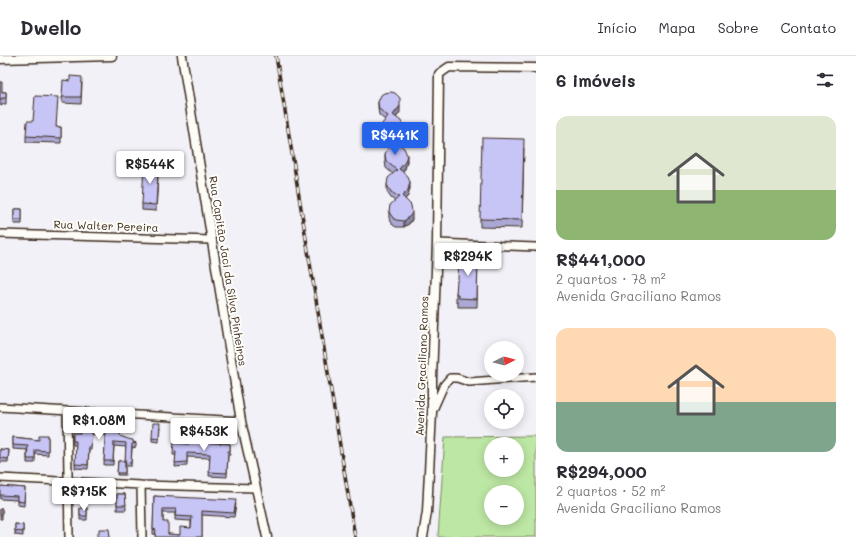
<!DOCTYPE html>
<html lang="pt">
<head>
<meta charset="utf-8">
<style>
  :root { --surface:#fff; --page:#f7f7f7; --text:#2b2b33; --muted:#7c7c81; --line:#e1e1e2; --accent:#2563eb }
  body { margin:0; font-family:Mali,sans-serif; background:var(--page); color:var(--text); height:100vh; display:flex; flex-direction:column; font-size:15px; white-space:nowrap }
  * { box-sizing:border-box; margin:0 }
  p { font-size:13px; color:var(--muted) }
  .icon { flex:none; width:22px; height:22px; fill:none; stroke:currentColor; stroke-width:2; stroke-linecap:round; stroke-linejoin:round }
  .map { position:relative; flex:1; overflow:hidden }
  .panel { display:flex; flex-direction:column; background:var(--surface); width:320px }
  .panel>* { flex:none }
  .needle { width:26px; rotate:84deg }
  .tools { position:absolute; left:484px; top:285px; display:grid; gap:8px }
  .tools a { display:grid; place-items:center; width:40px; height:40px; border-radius:50%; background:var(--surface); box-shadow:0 2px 10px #0003; font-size:20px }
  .price { position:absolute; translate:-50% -34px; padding:0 9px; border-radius:4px; background:#fff; color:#222; font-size:13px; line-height:26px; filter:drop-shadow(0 1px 2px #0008) }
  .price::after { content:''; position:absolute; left:50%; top:24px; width:12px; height:9px; margin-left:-6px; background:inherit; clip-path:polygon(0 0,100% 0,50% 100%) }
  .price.selected { background:var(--accent); color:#fff }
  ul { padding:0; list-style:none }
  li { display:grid; align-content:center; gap:8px; height:212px; padding:0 20px }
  li span { display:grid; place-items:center; height:124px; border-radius:12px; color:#555 }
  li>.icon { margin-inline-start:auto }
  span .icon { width:72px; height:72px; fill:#fffc; stroke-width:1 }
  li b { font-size:17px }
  h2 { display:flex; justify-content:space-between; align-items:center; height:48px; padding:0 20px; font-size:17px }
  header { display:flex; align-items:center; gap:24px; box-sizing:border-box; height:56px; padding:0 20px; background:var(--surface); border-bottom:1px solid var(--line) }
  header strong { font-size:19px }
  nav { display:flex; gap:22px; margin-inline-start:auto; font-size:14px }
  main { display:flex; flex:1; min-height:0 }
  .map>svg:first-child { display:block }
  .green { fill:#bde7a4; stroke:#7c8861; fill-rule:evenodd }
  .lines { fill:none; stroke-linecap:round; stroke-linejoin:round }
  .minor-casing { stroke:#3b2a1e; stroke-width:10 }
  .tertiary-casing { stroke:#3b2a1e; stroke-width:11 }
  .minor { stroke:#fdfcf7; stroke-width:7 }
  .tertiary { stroke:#fdfcf7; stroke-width:8 }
  .rail-casing { stroke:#3b2a1e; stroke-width:3.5 }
  .rail { stroke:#fdfcf7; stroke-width:2; stroke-dasharray:6; stroke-linecap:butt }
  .wall { fill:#aba9d4; stroke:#3b2a1e; fill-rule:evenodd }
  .shaded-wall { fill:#8b89ac; stroke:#3b2a1e }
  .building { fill:#c7c4f6; stroke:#3b2a1e; fill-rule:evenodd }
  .labels { text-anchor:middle; stroke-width:4; stroke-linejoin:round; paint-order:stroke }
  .street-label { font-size:11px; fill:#3b2a1e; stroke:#fdfcf7 }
</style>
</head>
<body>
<header>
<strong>Dwello</strong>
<nav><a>Início</a><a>Mapa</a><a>Sobre</a><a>Contato</a></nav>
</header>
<main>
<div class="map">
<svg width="536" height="481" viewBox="0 0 536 481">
  <rect width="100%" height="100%" fill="#f2f1f7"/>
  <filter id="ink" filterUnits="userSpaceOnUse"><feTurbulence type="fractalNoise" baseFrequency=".025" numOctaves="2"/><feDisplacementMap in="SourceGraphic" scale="8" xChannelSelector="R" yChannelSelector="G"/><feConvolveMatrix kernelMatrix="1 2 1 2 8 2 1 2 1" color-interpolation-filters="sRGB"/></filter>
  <g filter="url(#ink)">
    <!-- green -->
    <path class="green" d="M536 380V481H438L445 381ZM491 388H517V414H491ZM491 436H517V462H491Z"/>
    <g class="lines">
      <!-- minor casing -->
      <g class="minor-casing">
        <path id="minor" d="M0 178 212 184
          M437 187 536 191
          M0 351 241 365
          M67 355 69 481
          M432 356 444 329 450 322H457L469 326 536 321
          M0 422 141 429 256 432
          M141 429 142 481"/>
      </g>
      <!-- tertiary casing -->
      <g class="tertiary-casing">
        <path id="tertiary" d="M182 0 241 365 267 481
          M0 3 112 0
          M423 481 427 456 432 356V323L437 187 439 18 449 11 536 12"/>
      </g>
      <!-- minor -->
      <use href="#minor" class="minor"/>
      <!-- tertiary -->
      <use href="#tertiary" class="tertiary"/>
      <!-- rail casing -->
      <g class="rail-casing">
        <path id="rail" d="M276 0 355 481"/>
      </g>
      <!-- rail -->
      <use href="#rail" class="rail"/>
    </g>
    <!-- wall -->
    <path class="wall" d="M70 25 82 27 81 48 62 47V41Z
      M0 26 2 36H6V48H2V50L0 49Z
      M378 46 400 56 396 62 404 78 402 86 399 88 407 105 405 113 402 116 410 132 408 140 405 143 412 163 410 167 404 171H396L393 169 389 162V156L395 145 391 142 387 136V129L393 118 386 112 385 105V98L390 91 382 85 381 81V75L385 64 379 59 378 52Z
      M57 71H61V87L26 86V80Z
      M524 92 522 172 480 171V163Z
      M156 115 158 122 156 155 142 154V148Z
      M14 153H22V168H14Z
      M478 199 477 251H458V246H456V238L458 224Z
      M80 364 114 374 120 380 136 387V391L132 392 131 410H125L126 391 114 390 113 409H104L105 379 92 378 91 394H89L88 413 75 412 76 389H73V377H80Z
      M160 371 159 386 152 385V381Z
      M48 379V399L35 398V407H27V394L13 393V381L39 384Z
      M198 386 230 388V399H228L227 421 209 420 210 402 187 401V410L175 411 176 399H173L174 387 189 388Z
      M0 393 9 394 8 406H0Z
      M118 405H125V419H117Z
      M0 430 25 432 24 450 17 449V444L0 443Z
      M117 438H125L126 454H117Z
      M154 440 236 448 234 461 202 459V481L153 478ZM163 457H175V464L191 465V472L180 479 168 478 163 466Z
      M80 452H87V464H80Z
      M0 453H2V463H0Z
      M15 468 23 469V480L15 479Z"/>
    <!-- shaded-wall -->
    <path class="shaded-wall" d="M400 50V56L393 66V59Z
      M404 72V78L402 86 395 93V87Z
      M407 99V105L405 113 399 120V113Z
      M410 126V132L408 140 402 147V140Z
      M412 157V163L410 167 404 171V165Z"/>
    <!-- building -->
    <path class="building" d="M70 20 82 21 81 41H62L63 24 70 25Z
      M0 26H2V36H6V42H2V43H0Z
      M391 36 395 37 400 42V50L393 59 401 65 404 72 402 79 395 87 396 86 404 92 407 99 405 106 399 113 407 119 410 126 408 134 402 140 411 149 412 157 410 160 404 165 396 164 393 162 389 156 390 149 399 141 391 136 387 129 388 122 397 114 386 105 385 98 388 92 394 88 382 78 381 75 382 68 388 60 379 53 378 46 381 39 384 37Z
      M35 40 58 41 56 71H61V82L26 80 27 65H33Z
      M482 82 524 83 522 164 480 163Z
      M144 109H156V115H158L156 149 142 148Z
      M14 153H22V164H14Z
      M459 199H478L477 243 458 242V238H456L457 224H458Z
      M80 364H115L114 374H120V380L128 383 133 384V386L136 387 132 388 131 407 125 406 126 387 114 386 113 405H104L106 375 92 374 91 390H89L88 409 75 408 76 385H73V377H80Z
      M153 367H160L159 382 152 381Z
      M189 369 198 370V386L230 388V395H228L227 417 209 416 210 398 187 397V406L175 407 176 396 173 395 174 387 189 388Z
      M39 379H48V395L35 394V403H27L28 390 13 389V381L39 384Z
      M0 393 9 394 8 403 0 402Z
      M118 405H125V417H117Z
      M0 430 25 432 24 446 17 445V440L0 439Z
      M117 438H125L126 449H117Z
      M154 440 236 444 234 457 202 455V481H155L156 474 153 473ZM163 453H176L175 460 192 461 191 472 180 471V479L168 478V466H163Z
      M80 452H87V460H80Z
      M0 453H2V459H0Z
      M15 468 23 469V476L15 475Z
      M99 473H109L110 481H97V478H99Z"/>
  </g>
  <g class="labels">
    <!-- street labels -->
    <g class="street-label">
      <text transform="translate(106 170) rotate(2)" y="4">Rua Walter Pereira</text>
      <text transform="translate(228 215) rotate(81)" y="4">Rua Capitão Jaci da Silva Pinheiros</text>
      <text transform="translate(422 310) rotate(-88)" y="4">Avenida Graciliano Ramos</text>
    </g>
  </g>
</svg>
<div class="tools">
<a><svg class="needle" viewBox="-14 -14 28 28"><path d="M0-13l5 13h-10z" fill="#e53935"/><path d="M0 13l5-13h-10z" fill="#7c7c81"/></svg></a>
<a><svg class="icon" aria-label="locate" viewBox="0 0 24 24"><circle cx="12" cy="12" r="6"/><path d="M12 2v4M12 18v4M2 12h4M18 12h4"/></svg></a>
<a>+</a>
<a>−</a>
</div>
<b class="price selected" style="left:395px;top:100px">R$441K</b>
<b class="price" style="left:150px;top:129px">R$544K</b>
<b class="price" style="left:468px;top:221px">R$294K</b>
<b class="price" style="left:99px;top:385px">R$1.08M</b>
<b class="price" style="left:204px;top:396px">R$453K</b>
<b class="price" style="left:84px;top:456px">R$715K</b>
</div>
<section class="panel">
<h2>6 imóveis<svg class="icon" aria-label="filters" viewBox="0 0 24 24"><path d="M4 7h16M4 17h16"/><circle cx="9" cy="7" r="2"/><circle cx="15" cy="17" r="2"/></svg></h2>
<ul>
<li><span style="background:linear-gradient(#dfe7d0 60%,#8fb573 0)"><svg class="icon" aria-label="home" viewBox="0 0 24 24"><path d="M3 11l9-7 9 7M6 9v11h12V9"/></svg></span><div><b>R$441,000</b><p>2 quartos · 78 m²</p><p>Avenida Graciliano Ramos</p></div></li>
<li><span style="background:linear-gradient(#ffd9b3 60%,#7fa58c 0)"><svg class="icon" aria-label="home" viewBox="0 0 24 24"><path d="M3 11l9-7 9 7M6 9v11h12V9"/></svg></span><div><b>R$294,000</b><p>2 quartos · 52 m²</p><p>Avenida Graciliano Ramos</p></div></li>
</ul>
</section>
</main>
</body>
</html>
